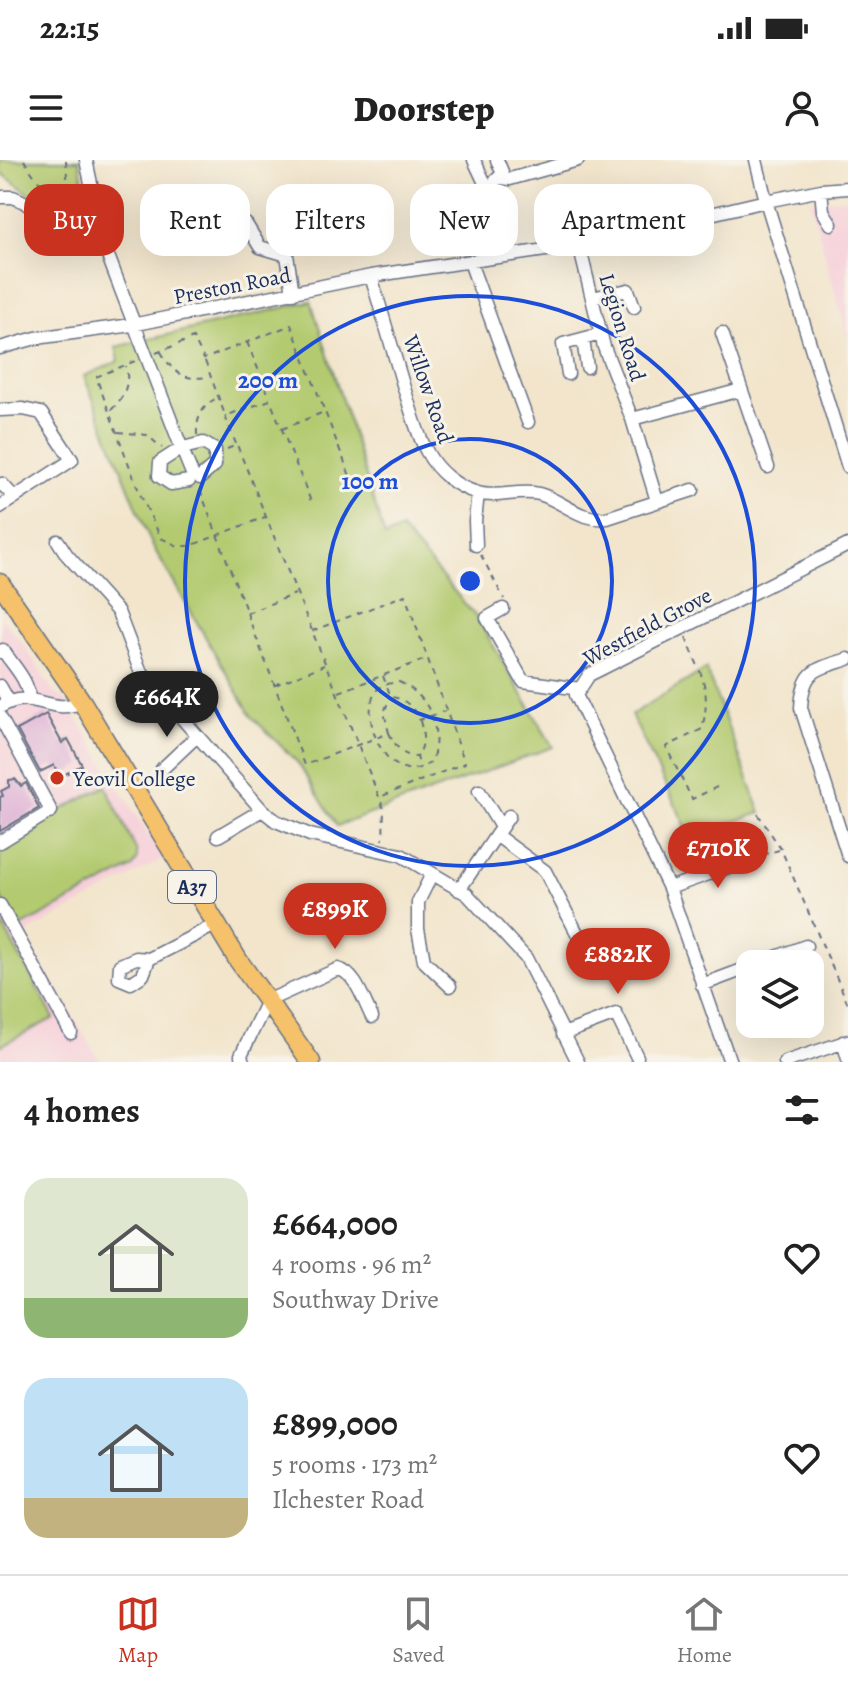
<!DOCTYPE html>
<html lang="en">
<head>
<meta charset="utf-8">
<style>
  :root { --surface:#fff; --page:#f2f2f2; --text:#222; --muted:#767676; --line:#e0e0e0; --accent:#c8321e }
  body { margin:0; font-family:Alegreya,serif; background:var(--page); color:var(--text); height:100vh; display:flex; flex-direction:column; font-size:30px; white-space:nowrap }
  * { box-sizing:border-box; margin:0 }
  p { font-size:26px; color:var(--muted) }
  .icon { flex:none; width:44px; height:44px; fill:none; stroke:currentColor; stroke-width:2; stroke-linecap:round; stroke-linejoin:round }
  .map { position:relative; height:902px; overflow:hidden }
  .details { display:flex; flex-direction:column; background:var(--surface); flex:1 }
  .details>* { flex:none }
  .top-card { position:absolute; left:24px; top:24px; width:800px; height:72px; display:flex; gap:16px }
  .fabs { position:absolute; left:736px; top:790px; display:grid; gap:16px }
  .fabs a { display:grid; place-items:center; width:88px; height:88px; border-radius:16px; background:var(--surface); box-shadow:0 8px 32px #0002; font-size:40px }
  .price { position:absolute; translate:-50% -68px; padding:0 18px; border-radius:28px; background:var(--accent); color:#fff; font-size:26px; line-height:52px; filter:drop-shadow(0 2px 4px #0008) }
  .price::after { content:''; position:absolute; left:50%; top:48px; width:24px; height:18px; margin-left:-12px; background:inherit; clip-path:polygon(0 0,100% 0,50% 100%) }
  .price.on { background:#222; color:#fff }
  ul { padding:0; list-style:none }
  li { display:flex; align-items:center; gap:24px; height:200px; padding:0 24px }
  li span { display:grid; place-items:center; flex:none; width:224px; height:160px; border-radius:24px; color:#555 }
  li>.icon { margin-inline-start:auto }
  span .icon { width:96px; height:96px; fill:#fffc; stroke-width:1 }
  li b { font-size:34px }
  h2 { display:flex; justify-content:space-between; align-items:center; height:96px; padding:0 24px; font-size:34px }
  .tag { padding:0 28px; border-radius:24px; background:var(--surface); box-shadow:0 8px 32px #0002; font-size:28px; line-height:72px }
  .tag.on { background:var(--accent); color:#fff }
  .status { display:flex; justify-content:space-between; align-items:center; height:56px; padding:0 40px; background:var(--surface); direction:ltr }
  .status svg { height:22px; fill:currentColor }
  header { display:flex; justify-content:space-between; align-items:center; height:104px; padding:0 24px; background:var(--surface); font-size:36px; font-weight:800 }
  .tabs { display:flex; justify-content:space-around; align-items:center; height:112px; border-top:2px solid var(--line); background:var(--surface); font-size:22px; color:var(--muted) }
  .tabs a { display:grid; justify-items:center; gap:4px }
  .tabs .on { color:var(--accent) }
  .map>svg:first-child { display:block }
  .built { fill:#f6cfd9 }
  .green { fill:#b3ca6f; stroke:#677c66; stroke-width:2 }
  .building { fill:#ddadd4 }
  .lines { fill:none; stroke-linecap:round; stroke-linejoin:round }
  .minor-casing { stroke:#666f84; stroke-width:15 }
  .highway-casing { stroke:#666f84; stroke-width:21 }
  .path { stroke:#666f84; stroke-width:2; stroke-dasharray:6 6; stroke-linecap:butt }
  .minor { stroke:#fff; stroke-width:12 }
  .highway { stroke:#f5c16b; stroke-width:18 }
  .ring { fill:none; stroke:#1d4ed8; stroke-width:4 }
  .poi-dot { fill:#c8321e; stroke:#f7f3e8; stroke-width:3 }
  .labels { text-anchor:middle; stroke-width:6; stroke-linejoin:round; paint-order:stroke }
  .shield { fill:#f7f3e8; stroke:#5d6a87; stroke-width:2 }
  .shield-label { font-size:20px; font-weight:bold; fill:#1b2f5e }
  .street-label { font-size:22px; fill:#1b2f5e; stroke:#f7f3e8 }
  .poi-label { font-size:22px; fill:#1b2f5e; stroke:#f7f3e8; text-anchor:start }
  .centre { fill:#1d4ed8; stroke:#f7f3e8; stroke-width:4 }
  .ring-label { font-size:24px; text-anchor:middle; font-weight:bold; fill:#1d4ed8; stroke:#f7f3e8; stroke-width:6; stroke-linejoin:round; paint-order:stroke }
</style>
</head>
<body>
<div class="status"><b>22:15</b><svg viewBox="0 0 49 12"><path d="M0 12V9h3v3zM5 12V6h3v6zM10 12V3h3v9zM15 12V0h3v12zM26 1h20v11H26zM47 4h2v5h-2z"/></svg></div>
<header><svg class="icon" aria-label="menu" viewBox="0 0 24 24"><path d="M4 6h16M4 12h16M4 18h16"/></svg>Doorstep<svg class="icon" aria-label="person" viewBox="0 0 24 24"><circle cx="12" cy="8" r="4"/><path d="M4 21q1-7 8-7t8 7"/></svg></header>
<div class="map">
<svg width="848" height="902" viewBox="0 0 848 902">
  <rect width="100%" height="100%" fill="#f7f3e8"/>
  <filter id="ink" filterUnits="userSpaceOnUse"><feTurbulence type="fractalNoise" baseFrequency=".0125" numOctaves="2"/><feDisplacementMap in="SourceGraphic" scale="16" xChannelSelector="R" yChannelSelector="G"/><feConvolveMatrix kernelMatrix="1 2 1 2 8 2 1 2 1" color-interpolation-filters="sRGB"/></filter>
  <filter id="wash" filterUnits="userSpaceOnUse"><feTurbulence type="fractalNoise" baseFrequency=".006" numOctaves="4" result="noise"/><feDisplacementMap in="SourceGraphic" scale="32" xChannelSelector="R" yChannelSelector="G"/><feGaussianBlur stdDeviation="1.8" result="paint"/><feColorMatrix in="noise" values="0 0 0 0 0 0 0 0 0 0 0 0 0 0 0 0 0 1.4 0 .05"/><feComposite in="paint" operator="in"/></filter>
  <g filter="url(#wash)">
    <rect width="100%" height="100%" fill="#f2e5cc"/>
    <!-- built -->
    <path class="built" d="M848 38V179L810 41Z
      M0 457 23 484 54 533 64 537 163 699 22 775 101 902H0Z"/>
    <!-- green -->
    <path class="green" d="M0 0H79L96 83 0 12Z
      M311 141 385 377 401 369 477 458 553 587 337 666 298 603 252 557 152 385 84 216 119 201 116 187Z
      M706 509 761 653 690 675 631 555Z
      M106 626 137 692V700L133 707 17 769 0 735V683Z
      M3 766 54 858 0 886V767Z"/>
    <g id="blocks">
      <!-- building -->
      <path class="building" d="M46 554 62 583 68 579 82 605 60 617 54 605 40 612 17 570Z
        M15 619 21 626 26 623 39 648 0 671V637L3 636 1 631 9 627V620Z"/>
    </g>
  </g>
  <g filter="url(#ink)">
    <use href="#blocks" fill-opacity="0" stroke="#666f84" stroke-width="2"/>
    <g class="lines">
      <!-- minor casing -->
      <g class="minor-casing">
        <path id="minor" d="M86 0 105 88 180 284
          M474 0 500 55 509 94
          M756 0 766 41 848 307
          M501 18 510 19 578 0
          M496 20 503 14 497 0
          M821 30 823 51 831 64
          M0 37H13L24 42 85 88 105 85
          M246 64 260 87 287 95 293 133
          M579 85 604 187 632 259 657 341
          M470 102 528 262
          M371 116C382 153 393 190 404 228 411 249 416 272 427 292 437 311 456 327 478 333 498 339 519 329 539 334 564 341 578 361 607 358L693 330
          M592 138 628 130 634 147
          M722 173 768 307
          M583 179 587 207
          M0 188 36 178 132 165 371 116 579 85 766 41 821 30 848 28
          M568 214 563 184 601 174
          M0 250 23 249 41 253 72 300 0 347
          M632 259 741 230
          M187 287 203 283 215 290V305L200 318
          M177 291 160 302 159 316 171 324 189 321
          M184 294 193 316
          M0 325 2 324 14 337
          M58 381 67 395 118 452 140 510 262 650 276 661 310 675 401 695 467 734 526 798 578 902
          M476 385 475 361 478 333
          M503 449 487 458 523 521 580 529
          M0 492 3 490C13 506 28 519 29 538
          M848 499C815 510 803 509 801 548L848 696
          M0 526 9 542
          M0 547C34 526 49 557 82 542
          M0 557 51 651 0 682
          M162 609 197 576
          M479 631 501 667
          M496 675 545 711 578 775
          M218 676 262 650
          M432 714 418 742V769L424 801 450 826
          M669 728 754 698
          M459 730 509 656
          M0 745 71 873
          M149 799 143 815 131 823 119 818 120 805 136 798 149 799 215 765
          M757 804 806 786
          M702 825 750 807
          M563 874 616 854 637 897
          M843 882 848 899
          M243 902 241 895 267 841 338 809C356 813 364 842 372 857
          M730 902 669 728 576 535 589 515 848 385
          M785 902 848 881"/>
      </g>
      <!-- highway casing -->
      <g class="highway-casing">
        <path id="highway" d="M0 423 82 542 238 800 311 902"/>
      </g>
      <!-- path -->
      <path class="path" d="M24 0C38 25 59 42 83 57
        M66 0C67 22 68 47 89 60
        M247 182 270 238
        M161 192C175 216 183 220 210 217
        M156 193 193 178 204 199 291 165 352 321
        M135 201 96 217 140 334 161 378 178 386H190L265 357
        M205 201 225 255
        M111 250C124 238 130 224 126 206
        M282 269 324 252
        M118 272 147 275 162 288
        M197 275C196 259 202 245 217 238
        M236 284 225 256 270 240 312 344
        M227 289 237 285 384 649 383 680
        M200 330 305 605 389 573C396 586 401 596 417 597
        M481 395 504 439
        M247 453 295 434
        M312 471 405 435 465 603 380 637
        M686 477C701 515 712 528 702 569L666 587 692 639 719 626
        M383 516 391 537C405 538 414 548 419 560L445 551
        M399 522C431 536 442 569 432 601 391 634 357 560 376 531 381 524 391 523 399 522Z
        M275 525 324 505
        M339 532 426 499
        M420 561C424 575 425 585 417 597L420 608
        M389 573 384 552 390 538
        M758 654 781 689 848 844
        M762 695 779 690"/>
      <!-- minor -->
      <use href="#minor" class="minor"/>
      <!-- highway -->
      <use href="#highway" class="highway"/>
    </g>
  </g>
  <!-- distance rings -->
  <g class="ring">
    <circle cx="470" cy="421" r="142"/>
    <circle cx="470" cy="421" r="285"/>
  </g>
  <!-- markers -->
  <circle class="poi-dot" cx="57" cy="618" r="8"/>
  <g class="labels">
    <!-- shield labels -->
    <rect class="shield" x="168" y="711" width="48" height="32" rx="6"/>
    <g class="shield-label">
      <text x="192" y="734">A37</text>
    </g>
    <!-- street labels -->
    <g class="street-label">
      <text transform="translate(232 125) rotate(-11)" y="8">Preston Road</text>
      <text transform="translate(623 167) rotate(73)" y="8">Legion Road</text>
      <text transform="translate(429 229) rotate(71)" y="8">Willow Road</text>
      <text transform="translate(647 466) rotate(-28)" y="8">Westfield Grove</text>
    </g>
    <!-- poi labels -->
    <g class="poi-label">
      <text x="73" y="626">Yeovil College</text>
    </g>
  </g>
  <circle cx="470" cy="421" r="12" class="centre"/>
  <g class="ring-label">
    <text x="268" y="228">200 m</text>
    <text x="370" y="329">100 m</text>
  </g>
</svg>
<div class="fabs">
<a><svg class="icon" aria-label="layers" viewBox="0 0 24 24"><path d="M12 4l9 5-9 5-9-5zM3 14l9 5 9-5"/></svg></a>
</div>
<b class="price on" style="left:167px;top:579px">£664K</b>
<b class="price" style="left:718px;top:730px">£710K</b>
<b class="price" style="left:335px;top:791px">£899K</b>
<b class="price" style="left:618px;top:836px">£882K</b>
<div class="top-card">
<a class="tag on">Buy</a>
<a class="tag">Rent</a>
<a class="tag">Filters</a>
<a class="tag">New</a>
<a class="tag">Apartment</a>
</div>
</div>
<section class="details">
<h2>4 homes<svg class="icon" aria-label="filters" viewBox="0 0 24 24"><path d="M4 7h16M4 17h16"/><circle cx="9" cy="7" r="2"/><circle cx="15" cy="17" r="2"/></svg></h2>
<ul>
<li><span style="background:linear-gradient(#dfe7d0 75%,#8fb573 0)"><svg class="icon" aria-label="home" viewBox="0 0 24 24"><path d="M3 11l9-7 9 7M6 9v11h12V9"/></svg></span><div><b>£664,000</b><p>4 rooms · 96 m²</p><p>Southway Drive</p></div><svg class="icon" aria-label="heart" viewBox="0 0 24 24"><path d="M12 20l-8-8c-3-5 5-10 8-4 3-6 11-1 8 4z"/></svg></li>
<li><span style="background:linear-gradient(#bfe0f5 75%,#c2b280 0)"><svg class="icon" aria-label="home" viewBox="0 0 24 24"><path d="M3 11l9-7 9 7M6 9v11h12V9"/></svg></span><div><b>£899,000</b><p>5 rooms · 173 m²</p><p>Ilchester Road</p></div><svg class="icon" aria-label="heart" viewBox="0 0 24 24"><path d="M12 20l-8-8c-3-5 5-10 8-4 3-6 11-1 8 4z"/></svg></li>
</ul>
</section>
<nav class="tabs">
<a class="on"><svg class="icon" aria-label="map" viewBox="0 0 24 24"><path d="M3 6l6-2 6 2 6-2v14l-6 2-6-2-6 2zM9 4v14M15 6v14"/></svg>Map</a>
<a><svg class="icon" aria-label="saved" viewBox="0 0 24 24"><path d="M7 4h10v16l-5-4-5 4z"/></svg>Saved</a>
<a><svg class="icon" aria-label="home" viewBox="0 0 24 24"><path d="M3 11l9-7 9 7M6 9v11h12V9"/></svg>Home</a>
</nav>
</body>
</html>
